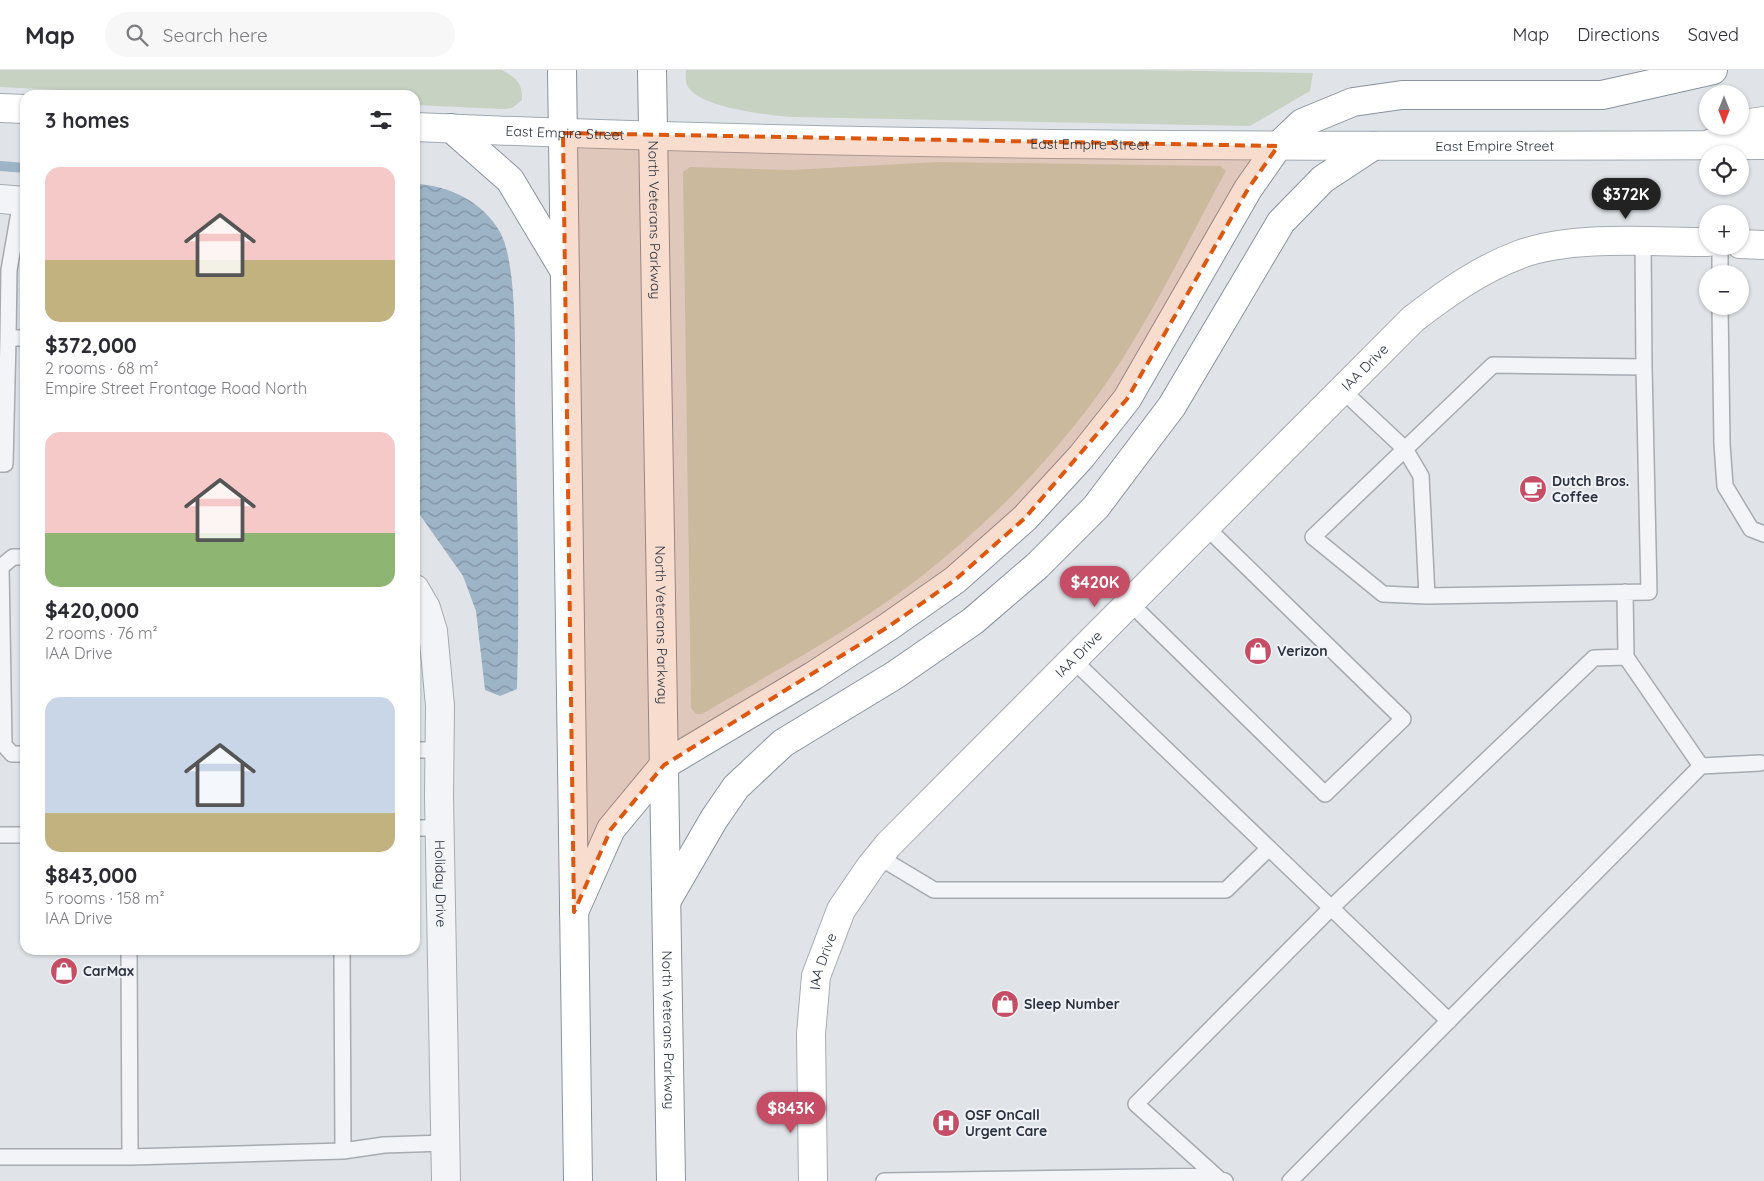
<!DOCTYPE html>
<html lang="en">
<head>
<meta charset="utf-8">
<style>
  :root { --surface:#fff; --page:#f7f7f7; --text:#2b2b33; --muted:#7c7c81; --line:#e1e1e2; --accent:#c54d65 }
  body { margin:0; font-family:Quicksand,sans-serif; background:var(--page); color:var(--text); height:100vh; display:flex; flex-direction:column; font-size:19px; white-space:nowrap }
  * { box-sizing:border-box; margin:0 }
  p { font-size:16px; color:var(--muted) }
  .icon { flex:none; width:28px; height:28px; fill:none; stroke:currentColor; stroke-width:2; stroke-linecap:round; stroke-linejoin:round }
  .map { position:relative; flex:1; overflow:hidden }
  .drawer { position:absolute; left:20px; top:20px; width:400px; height:865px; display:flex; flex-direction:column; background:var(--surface); border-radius:15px; box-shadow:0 1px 4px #0004 }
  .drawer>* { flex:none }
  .needle { width:32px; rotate:180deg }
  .controls { position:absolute; left:1699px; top:15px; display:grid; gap:10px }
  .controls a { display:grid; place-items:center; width:50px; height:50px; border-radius:50%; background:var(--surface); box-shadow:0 1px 4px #0004; font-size:25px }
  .price { position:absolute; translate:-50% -42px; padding:0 11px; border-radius:18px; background:var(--accent); color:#fff; font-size:16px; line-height:32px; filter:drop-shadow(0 1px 2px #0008) }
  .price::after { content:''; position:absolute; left:50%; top:30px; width:15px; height:11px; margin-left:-8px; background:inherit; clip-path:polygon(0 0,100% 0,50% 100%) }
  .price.active { background:#222; color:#fff }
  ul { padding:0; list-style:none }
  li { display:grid; align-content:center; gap:10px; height:265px; padding:0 25px }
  li span { display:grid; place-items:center; height:155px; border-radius:15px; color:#555 }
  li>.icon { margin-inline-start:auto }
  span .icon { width:90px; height:90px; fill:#fffc; stroke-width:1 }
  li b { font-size:21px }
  h2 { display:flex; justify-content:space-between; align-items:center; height:60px; padding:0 25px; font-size:21px }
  header { display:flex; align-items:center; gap:30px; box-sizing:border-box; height:70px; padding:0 25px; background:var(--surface); border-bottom:1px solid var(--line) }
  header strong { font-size:24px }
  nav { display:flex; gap:28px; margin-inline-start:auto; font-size:18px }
  .search { width:350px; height:45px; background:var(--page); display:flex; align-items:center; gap:12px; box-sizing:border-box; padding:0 18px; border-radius:28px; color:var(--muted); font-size:19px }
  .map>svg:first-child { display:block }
  .green { fill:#c7d2c2 }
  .water { fill:url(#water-waves) }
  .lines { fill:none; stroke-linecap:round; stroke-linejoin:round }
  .stream { stroke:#9db3c6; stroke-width:10 }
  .lane-casing { stroke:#a6abb2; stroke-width:18 }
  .street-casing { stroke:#a6abb2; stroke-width:30 }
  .secondary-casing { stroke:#a6abb2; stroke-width:30 }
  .primary-casing { stroke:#a0a9b3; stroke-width:30 }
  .highway-casing { stroke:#89929e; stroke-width:30 }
  .lane { stroke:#f3f4f7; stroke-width:15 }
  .street { stroke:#f3f4f7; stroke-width:28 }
  .secondary { stroke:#fff; stroke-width:28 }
  .primary { stroke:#fff; stroke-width:28 }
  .highway { stroke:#fff; stroke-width:28 }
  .marked { fill:#de570f; fill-opacity:0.2; stroke:#de570f; stroke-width:4; stroke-dasharray:10 6; stroke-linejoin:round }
  .labels { text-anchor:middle; stroke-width:4; stroke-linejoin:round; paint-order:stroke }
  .street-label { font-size:14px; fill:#2a323f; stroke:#f0f2f6 }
  .poi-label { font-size:14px; font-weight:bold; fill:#2a323f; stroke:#f0f2f6; text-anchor:start }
</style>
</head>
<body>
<header>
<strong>Map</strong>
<div class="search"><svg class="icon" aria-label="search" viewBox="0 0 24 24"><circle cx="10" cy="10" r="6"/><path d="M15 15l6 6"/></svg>Search here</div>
<nav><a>Map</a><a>Directions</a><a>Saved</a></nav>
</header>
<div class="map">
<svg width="1764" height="1111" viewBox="0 0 1764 1111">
  <defs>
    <pattern id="water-waves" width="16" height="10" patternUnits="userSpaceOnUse" patternTransform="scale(1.25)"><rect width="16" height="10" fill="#9db3c6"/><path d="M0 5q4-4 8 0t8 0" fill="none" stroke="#8092a2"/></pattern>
  </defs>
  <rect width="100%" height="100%" fill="#e0e4e8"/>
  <!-- green -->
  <path class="green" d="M0 0H502C516 8 523 13 522 30L512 38 502 39 415 35V25H164L0 17Z
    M686 0H1140L1313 3 1310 21 1250 56 792 47C769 45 697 38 687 15 685 11 686 5 686 0Z
    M938 92 1220 96 1226 101C1192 163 1161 228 1123 288 1070 371 999 445 922 506 854 559 776 600 702 644H696L691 638 683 102 690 97 791 100Z"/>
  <!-- water -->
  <path class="water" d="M415 114C449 115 483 132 500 162 518 194 515 292 515 331 517 427 520 523 517 619L500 626 485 620 476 541 463 506 415 438Z"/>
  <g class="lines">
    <!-- stream -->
    <path class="stream" d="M0 96 25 98"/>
    <!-- lane casing -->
    <g class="lane-casing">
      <path id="lane" d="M21 131 9 200 8 268H25
        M1643 172 1644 297 1493 295 1313 467 1383 524 1427 526 1649 522 1644 297
        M1720 176V204
        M1720 236 1722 374 1725 416 1751 459 1764 464
        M1342 320 1405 379 1421 406 1427 526
        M0 394H5L8 268
        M25 487H13L1 497 4 675 12 684H25
        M1625 522 1626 587 1701 696
        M1130 533 1325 724 1403 649 1206 457
        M1073 590 1449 951
        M415 680H440
        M415 758H440
        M0 765H25
        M879 787 934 820H1226L1269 778
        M129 880 130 1087
        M342 880 343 1081 384 1075 445 1073
        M0 1087H130L343 1081
        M884 1111 1215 1106
        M1225 1111 1219 1109 1136 1034 1331 838 1594 588 1626 587
        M1290 1111 1701 696 1760 693"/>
    </g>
    <!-- street casing -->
    <g class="street-casing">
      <g id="street">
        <path d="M0 129 25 131"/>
        <path id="s1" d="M415 519 426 538 433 561 440 636 439 726 446 1111"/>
      </g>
    </g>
    <!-- secondary casing -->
    <g class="secondary-casing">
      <g id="secondary">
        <path d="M1740 174 1764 175"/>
        <path id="s2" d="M813 1111 811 964 816 906 841 840 871 796 889 774 1413 249C1447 223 1480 199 1521 184 1574 165 1651 172 1708 172"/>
      </g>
    </g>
    <!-- primary casing -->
    <g class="primary-casing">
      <g id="primary">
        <path d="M0 38 25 39"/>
        <path id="s3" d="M415 57C864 77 1314 77 1764 75"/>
        <path d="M1708 75 1749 53 1764 51"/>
      </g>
    </g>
    <!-- highway casing -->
    <g class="highway-casing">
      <g id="highway">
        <path d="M562 0 578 1111"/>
        <path id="s4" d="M652 0 671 1111"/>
        <path d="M451 58 510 110 564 200"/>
        <path d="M667 830 714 749 736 717 783 673 895 605 973 551 1037 496 1096 437 1172 336 1281 152 1323 109 1373 76"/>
        <path d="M574 842 611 759 664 695 813 606 888 557 955 510 1025 448 1081 387 1127 329 1248 119 1278 76 1302 53 1353 32 1402 25H1602L1713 0"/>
      </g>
    </g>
    <!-- lane -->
    <use href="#lane" class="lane"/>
    <!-- street -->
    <use href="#street" class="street"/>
    <!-- secondary -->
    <use href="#secondary" class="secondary"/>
    <!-- primary -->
    <use href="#primary" class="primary"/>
    <!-- highway -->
    <use href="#highway" class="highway"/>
  </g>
  <!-- marked area -->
  <path class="marked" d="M563 63 1278 76 1248 119 1127 329 1025 448 955 510 888 557 664 695 611 759 574 842Z"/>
  <!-- icons -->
  <defs>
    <g id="cafe-disc" transform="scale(1.4375)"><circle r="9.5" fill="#c54d65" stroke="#f0f2f6"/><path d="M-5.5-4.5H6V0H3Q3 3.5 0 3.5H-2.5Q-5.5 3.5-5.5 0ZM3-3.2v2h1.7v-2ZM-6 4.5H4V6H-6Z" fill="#fff"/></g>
    <g id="shop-disc" transform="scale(1.4375)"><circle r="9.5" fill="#c54d65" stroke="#f0f2f6"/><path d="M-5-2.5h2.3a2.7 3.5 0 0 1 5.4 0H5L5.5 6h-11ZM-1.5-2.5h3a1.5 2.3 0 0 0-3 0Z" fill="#fff"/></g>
    <g id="hospital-disc" transform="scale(1.4375)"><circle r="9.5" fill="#c54d65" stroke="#f0f2f6"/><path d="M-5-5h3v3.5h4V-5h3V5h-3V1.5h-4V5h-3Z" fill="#fff"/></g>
  </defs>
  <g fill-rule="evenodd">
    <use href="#cafe-disc" x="1533" y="419"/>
    <use href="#shop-disc" x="1258" y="581"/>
    <use href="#shop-disc" x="64" y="901"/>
    <use href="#shop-disc" x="1005" y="934"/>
    <use href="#hospital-disc" x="946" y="1053"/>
  </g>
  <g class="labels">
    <!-- street labels -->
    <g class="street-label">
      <text dy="5" stroke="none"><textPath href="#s3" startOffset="150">East Empire Street</textPath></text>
      <text dy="5" stroke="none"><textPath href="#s3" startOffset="675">East Empire Street</textPath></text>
      <text dy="5" stroke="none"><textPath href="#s3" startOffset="1080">East Empire Street</textPath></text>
      <text dy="5" stroke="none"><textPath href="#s4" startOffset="150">North Veterans Parkway</textPath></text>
      <text dy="5" stroke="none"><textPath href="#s2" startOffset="1031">IAA Drive</textPath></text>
      <text dy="5" stroke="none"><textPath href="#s4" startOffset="555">North Veterans Parkway</textPath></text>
      <text dy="5" stroke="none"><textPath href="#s2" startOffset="626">IAA Drive</textPath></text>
      <text dy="5" stroke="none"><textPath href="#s1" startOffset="299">Holiday Drive</textPath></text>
      <text dy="5" stroke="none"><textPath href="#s2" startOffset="221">IAA Drive</textPath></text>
      <text dy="5" stroke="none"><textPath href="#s4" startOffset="960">North Veterans Parkway</textPath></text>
    </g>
    <!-- poi labels -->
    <g class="poi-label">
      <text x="1552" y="416">Dutch Bros.<tspan x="1552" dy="16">Coffee</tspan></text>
      <text x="1277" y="586">Verizon</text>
      <text x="83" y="906">CarMax</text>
      <text x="1024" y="939">Sleep Number</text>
      <text x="965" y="1050">OSF OnCall<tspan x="965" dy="16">Urgent Care</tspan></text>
    </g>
  </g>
</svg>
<div class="controls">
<a><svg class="needle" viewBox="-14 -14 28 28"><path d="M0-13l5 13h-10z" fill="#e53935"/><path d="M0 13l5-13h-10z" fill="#7c7c81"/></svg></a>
<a><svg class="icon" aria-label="locate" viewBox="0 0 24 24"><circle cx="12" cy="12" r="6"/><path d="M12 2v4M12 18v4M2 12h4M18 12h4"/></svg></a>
<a>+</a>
<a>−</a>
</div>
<b class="price active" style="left:1626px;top:150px">$372K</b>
<b class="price" style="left:1095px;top:538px">$420K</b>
<b class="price" style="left:791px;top:1064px">$843K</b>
<section class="drawer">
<h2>3 homes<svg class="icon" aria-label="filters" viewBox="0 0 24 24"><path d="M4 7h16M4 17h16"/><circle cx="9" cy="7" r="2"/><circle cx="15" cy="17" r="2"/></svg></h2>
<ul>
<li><span style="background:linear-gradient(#f6c9c9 60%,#c2b280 0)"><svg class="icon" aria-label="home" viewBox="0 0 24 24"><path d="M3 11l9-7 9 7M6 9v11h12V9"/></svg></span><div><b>$372,000</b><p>2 rooms · 68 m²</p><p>Empire Street Frontage Road North</p></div></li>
<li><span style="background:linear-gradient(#f6c9c9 65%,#8fb573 0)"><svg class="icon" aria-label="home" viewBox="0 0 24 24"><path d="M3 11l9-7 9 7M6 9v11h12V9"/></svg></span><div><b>$420,000</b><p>2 rooms · 76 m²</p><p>IAA Drive</p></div></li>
<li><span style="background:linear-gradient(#c9d6e8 75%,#c2b280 0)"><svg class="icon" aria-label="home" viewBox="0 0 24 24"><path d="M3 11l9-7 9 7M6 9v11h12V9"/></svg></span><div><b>$843,000</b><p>5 rooms · 158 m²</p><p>IAA Drive</p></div></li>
</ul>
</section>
</div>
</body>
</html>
